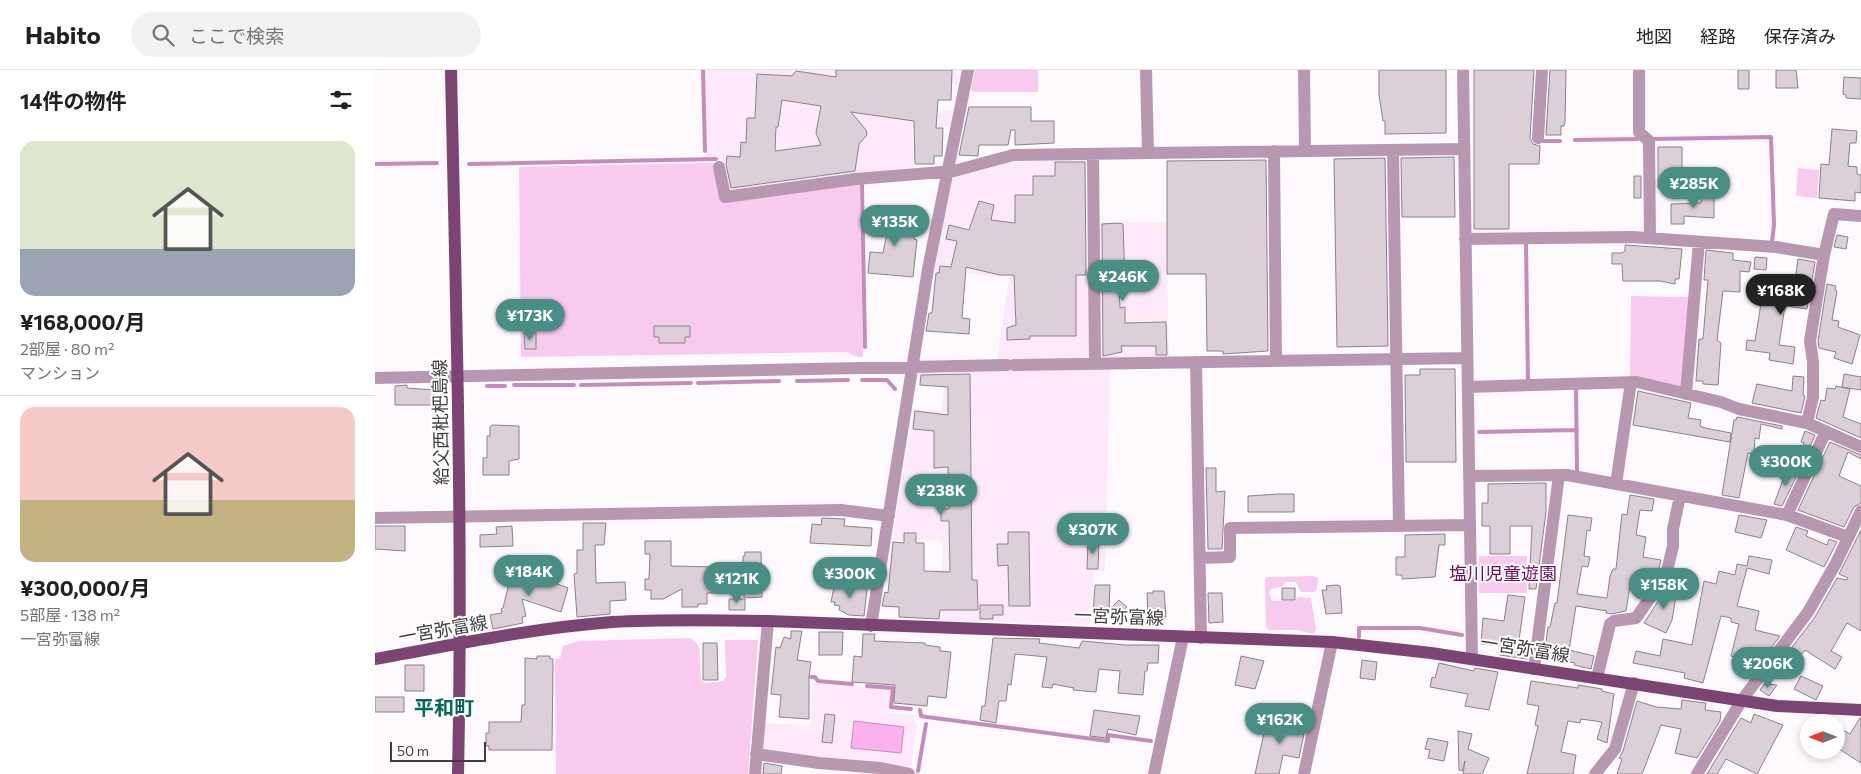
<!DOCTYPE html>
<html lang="ja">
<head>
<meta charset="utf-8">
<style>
  :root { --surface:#fff; --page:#f2f2f2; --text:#202124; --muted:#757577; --line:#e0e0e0; --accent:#498e85 }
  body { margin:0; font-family:Commissioner,"Noto Sans JP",sans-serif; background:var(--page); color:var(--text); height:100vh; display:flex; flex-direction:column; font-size:19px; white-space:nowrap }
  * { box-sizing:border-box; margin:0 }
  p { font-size:16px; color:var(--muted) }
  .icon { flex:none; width:28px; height:28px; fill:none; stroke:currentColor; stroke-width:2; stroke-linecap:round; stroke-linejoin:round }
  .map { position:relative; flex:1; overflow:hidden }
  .side { display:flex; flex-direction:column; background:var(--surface); width:375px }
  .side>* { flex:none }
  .needle { width:32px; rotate:270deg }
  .controls { position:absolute; left:1425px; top:644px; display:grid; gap:10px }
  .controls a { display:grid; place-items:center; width:45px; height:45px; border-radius:50%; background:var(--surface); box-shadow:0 2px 8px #0003; font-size:25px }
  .scale { position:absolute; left:15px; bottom:12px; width:96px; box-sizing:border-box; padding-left:5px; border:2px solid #403b3f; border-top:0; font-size:14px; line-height:18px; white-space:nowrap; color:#403b3f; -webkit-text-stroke:4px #fff; paint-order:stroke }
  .price { position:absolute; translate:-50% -42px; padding:0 11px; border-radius:18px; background:var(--accent); color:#fff; font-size:16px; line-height:32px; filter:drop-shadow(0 1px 2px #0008) }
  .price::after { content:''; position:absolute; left:50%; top:30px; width:15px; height:11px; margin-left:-8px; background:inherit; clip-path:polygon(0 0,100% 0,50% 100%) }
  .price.current { background:#222; color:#fff }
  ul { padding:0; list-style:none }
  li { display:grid; align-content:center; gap:10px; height:265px; padding:0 20px }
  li+li { border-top:1px solid var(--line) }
  li span { display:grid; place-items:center; height:155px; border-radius:15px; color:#555 }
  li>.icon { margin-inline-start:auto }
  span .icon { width:90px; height:90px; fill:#fffc; stroke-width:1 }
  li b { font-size:21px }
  h2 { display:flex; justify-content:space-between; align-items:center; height:60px; padding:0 20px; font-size:21px }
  header { display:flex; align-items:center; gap:30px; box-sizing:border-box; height:70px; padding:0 25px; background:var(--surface); border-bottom:1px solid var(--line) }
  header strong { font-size:24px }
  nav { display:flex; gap:28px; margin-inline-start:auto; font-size:18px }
  .search { width:350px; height:45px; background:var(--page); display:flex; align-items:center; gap:12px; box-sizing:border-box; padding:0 18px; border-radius:28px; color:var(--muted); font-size:19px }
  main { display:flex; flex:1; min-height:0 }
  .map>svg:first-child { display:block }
  .built { fill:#fde9f9 }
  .green { fill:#f8caee }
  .water { fill:#fcb0ed; stroke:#c48db9 }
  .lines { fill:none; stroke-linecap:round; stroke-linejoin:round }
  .stream { stroke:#c48db9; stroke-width:4 }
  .building { fill:#dccfd8; stroke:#8d818a; fill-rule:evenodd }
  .minor { stroke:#b897b1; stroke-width:12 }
  .major { stroke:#7c4472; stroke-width:12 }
  .labels { text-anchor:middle; stroke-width:4; stroke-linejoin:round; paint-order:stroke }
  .street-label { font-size:18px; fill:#403b3f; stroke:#fff }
  .park-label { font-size:18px; fill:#670e5c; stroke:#fff }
  .quarter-label { font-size:20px; font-weight:bold; fill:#05665d; stroke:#fff }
</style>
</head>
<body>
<header>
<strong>Habito</strong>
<div class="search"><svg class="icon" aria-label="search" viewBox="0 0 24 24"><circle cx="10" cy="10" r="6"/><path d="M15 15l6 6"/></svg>ここで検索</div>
<nav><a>地図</a><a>経路</a><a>保存済み</a></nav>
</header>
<main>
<section class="side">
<h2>14件の物件<svg class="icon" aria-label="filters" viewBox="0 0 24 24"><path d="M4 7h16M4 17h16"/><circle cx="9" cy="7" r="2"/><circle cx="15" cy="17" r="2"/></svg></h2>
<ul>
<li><span style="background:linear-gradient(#dfe7d0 70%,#9aa5b1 0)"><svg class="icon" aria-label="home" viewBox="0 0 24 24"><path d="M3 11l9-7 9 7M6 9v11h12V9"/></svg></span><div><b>¥168,000/月</b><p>2部屋 · 80 m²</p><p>マンション</p></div></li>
<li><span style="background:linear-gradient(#f6c9c9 60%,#c2b280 0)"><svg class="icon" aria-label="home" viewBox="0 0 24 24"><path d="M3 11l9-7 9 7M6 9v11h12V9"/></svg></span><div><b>¥300,000/月</b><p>5部屋 · 138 m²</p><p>一宮弥富線</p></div></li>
</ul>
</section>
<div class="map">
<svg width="1486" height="704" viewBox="0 0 1486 704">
  <rect width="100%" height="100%" fill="#fef9fd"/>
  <!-- built -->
  <path class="built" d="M330 0H585L582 15 547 12 543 44H565L571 40H578L575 57H538V97L357 122 352 120 347 88H331Z
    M713 87 716 287 713 290 622 291 634 207 559 201 578 107 638 88Z
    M723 152H791L794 288 729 289 726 287Z
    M735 299 730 501H719L715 554 566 550 568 476 563 470H517L539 339 567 341 569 318 543 315 545 302Z
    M438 613 516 619 514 643 539 645V652L542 654 536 699 393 682 388 678 390 653 435 656Z"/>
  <!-- green -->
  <path class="green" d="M600 0H663V22H598L596 19Z
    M339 93 346 132 485 114 488 287H482L472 282 146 287 144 97Z
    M1423 98 1444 100 1442 128 1421 126Z
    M1256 226 1316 227 1309 315 1305 318 1255 307Z
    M1104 486H1152V523H1104Z
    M938 506 943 508 942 519 939 522H926L921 512H911L906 517 896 519 894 522 897 531H920L923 527 936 528 941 560 938 564 922 560H893L891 556 890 509 892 507Z
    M316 568 324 576 326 610 330 613 348 611 351 607 350 570H383L373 704H181L180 589H185L188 576 205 571Z"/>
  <!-- water -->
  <path class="water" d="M479 651 529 657 526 683 476 678Z"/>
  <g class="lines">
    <!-- stream -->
    <path class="stream" d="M328 0 330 81
      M1277 69 1396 67 1399 155 1397 172
      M1200 70 1263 69
      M1165 71H1185
      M0 94 62 93
      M94 94 341 89
      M487 115 490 277
      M1151 174 1153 311
      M487 310H512L520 319
      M422 311 473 310
      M323 313 404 311
      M139 315H199
      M206 315 316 313
      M112 316H130
      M1201 318 1202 401
      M1104 362 1202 360
      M984 567V558H1045L1087 565
      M436 607H440L443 611 477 614
      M492 616 518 618 516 637 536 639
      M545 640 546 646 552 647 733 671V665L776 671
      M543 701 551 654"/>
  </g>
  <!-- building -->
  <path class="building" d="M461 0H577L576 30H563L561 58H568L567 86H559V94H540L539 51 476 42 491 60 492 65 484 74 480 101 356 118 351 94 352 86 365 87 366 72 371 73 372 48H380L382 4 417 6 421 1 461 7ZM407 30 446 36 441 63 446 75 400 81 401 57H403Z
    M1004 0H1071V63L1010 64V51H1008L1004 25Z
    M1099 0H1159L1155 68 1158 74 1165 76 1164 94H1134V159H1099Z
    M1175 0H1191L1190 52 1189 56H1186V65H1171Z
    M1363 0H1374V19H1363Z
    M1401 0H1421L1423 18H1401Z
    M1469 7 1486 8V29L1471 28V25L1468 24Z
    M594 37H656V51H679V73L640 75V60H636L633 75H604L603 86 584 85Z
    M1457 59 1482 61 1481 73H1475L1473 96 1482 97V104L1486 105V123L1480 122V131L1444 128 1446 94 1454 95Z
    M1283 77H1307V110H1292L1293 118H1283Z
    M1079 87 1080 147H1027L1026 88Z
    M1010 88 1013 276 962 277 959 89Z
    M891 90 893 281 848 284V281H832L831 204H792V91Z
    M680 92H710L711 205H701V266H655V269L632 270V258L641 255 639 205H625L591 197 587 248 595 249 594 264 551 261 554 243H557L561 203H564L565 196 576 197 582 171 571 169 574 155 594 160 604 131 619 135 616 150 640 153V125H658V106H680Z
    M1259 106H1266V128H1259Z
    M1327 122 1339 123V148L1309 146V154H1296V134L1326 133Z
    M509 139 536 145 533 162 540 164 539 169 542 170 538 207 493 203 495 182 508 183 512 163 505 162Z
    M743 153 748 154 750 213H744L745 238 750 237V253L791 252 792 285H781V276H746L747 282 728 286 727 154Z
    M1462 165 1473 167 1471 179 1459 177Z
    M1250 175 1307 179 1304 209H1300V214L1285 211H1248L1247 194H1237V183H1247L1250 181Z
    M1331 180 1358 183V190L1376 192 1374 202 1365 201V222L1348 221 1342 270 1346 273 1343 315 1328 314V311H1321L1324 269H1328L1333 210H1329Z
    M1380 187 1392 188 1391 200 1379 199Z
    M1423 189 1440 192 1432 239 1412 236 1409 242 1404 275 1420 277 1418 294 1394 290 1395 283 1371 280 1372 270 1380 271 1387 227 1392 228V222L1418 225Z
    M1452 214 1461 216 1460 220 1462 221 1457 250 1464 251 1463 257 1485 265 1477 294 1459 288 1461 282 1444 278 1443 271Z
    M279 256H315V267H310V273H284V267H279Z
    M149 263H161V279H150Z
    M1045 299H1080L1081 392H1031L1030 305H1045Z
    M595 304 597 510H602L603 540H565L564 549 524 547V537L507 536 510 522 513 523 518 472 529 473V463H541V473H549V501L575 502 574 451H566V439H574L573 397 559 398V361L538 359 540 341 573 345V317L545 315 546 305Z
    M1469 304 1486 307V320L1467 317Z
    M1418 306 1429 307 1428 325 1430 326 1426 343 1377 333 1382 314 1417 321Z
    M32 315V318L59 320V335H20V316Z
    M1461 316 1475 319 1468 347 1486 354V368L1441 348 1446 330 1450 331 1452 318 1460 319Z
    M1263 321 1316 333 1313 348 1326 350 1325 356 1330 358 1356 363 1355 372 1258 355Z
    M1362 347 1407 356V359L1386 354 1384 369 1380 368 1379 384 1373 383 1364 428 1347 425 1359 350H1361Z
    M117 355 144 356V389L134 391V405H108V388H112V366H115V357Z
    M1430 361 1440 365 1434 379 1428 377 1429 373 1426 372Z
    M1455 372 1486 385V389L1473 382 1464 406 1486 416V433L1479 437 1469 457 1423 440Z
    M831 398H841V422L850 421 847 479H833Z
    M1412 399 1423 403 1407 436 1399 434Z
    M1171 413V442L1161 519H1154L1157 456H1135V484H1115V456H1107V433H1113V414Z
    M905 424H919V442H873V426Z
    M1255 425 1279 429 1277 441 1265 440 1261 465 1271 467 1268 487 1286 490 1283 502 1274 515 1259 512 1258 517 1255 516 1251 541 1236 544 1231 543 1232 541 1201 536 1194 580 1219 586 1216 599 1199 595 1200 593 1169 587 1173 557H1175L1180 533H1182L1193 445 1217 448 1215 461 1212 460 1209 486 1215 487 1213 497 1207 496 1202 524 1232 528 1235 506 1238 499H1241L1247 444 1252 445Z
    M1364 445 1392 450 1386 468 1360 462Z
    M447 448 470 449 469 456 497 458 496 476 435 473 437 454 446 455Z
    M208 453H231L229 475H220L221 513 250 512 251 530 235 531V544L202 547 199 504 202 503V480H208Z
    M0 456H30V481L0 479Z
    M137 456 138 476 105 477V465L122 464 121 457Z
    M1421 457 1433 461 1431 466 1452 475 1454 469 1462 472 1449 497 1411 480Z
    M1486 460V561L1472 553 1456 581 1467 587 1460 599 1430 580 1411 604 1399 601 1440 547 1462 508 1472 510 1473 508 1464 504Z
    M633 462H654L655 536H634L633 495 623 496 622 474H633Z
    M1070 464V475H1064L1060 507 1027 509V505H1021V487H1030V465Z
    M713 470H724L723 499H712Z
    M270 471H296V496L343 497V523H332V534H323V537H307V519L288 529H276V520H270V509H274L275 484H270Z
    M370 482H386L387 527 369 528 368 486H370Z
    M1374 486 1397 490 1394 504 1372 498 1362 536 1384 541 1380 560 1405 566 1382 597 1371 594 1373 591 1356 586 1364 554 1356 552V548L1346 546 1328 613 1309 608 1310 603 1258 593 1261 581 1285 586 1288 569 1317 575 1329 511 1341 514 1344 501 1360 505 1362 494 1372 496Z
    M153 499 178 503 177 512 193 518 186 542 147 529 151 546 147 547 148 553 118 559 115 545 127 543 126 539 128 538 137 501 152 504Z
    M460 512 492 519 489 546 474 545 464 540 465 536 459 535 460 532H456Z
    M1295 513 1303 514 1297 550 1291 563 1269 553Z
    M720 515H735L734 540 744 530 752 537 746 544 718 543Z
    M962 515 965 516 967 543 951 544 947 520H952L951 516Z
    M907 518H920V530H907Z
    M778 521H789L791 547H773L772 523H778Z
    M833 523H847L848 552 834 553Z
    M1133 525 1150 527 1144 570 1154 571 1152 589 1125 585 1126 576 1106 574 1108 548 1129 551Z
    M354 529H370V540H354Z
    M605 535H628V545H618V549H605Z
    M416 561H427L422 590 436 592 434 607V649L404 647 406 625 396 624 401 577 405 578 409 567 416 569Z
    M444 562H468L467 585H444Z
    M488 564H500L499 571 550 573V575L565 577V581L576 582 571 628 553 626 552 636 519 633 520 615 477 612 479 586 487 587Z
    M618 568 665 569 664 573 704 578 707 571 750 575H784L783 593H773L772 601H770L768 625 743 623 745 601 724 599 721 622 698 620 699 618 678 614 677 618 667 617 672 587 640 584 636 615 633 614 631 631H624L621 653 605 650 607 636H610Z
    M328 573H342L343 610H328Z
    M162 586H175V589H178L177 680H114V676H111V663H114V652H146L147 635H150V588L162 589Z
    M866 586 889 591 880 619 860 615Z
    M987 590 1002 592 1000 610 985 608Z
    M1064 593 1099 601 1100 598 1123 602 1114 640 1090 636 1093 624 1055 617 1057 607 1060 608Z
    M30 595H49V621H30Z
    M1426 606 1448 616 1441 630 1419 619Z
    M1156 611 1203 618V615L1227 619V621L1239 624 1232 673 1222 669 1227 652 1206 649 1205 653 1193 651 1186 682 1201 685 1198 704H1152L1163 656 1160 655 1164 636 1152 634Z
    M1389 614 1402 615 1394 626 1385 620Z
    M0 627H29V642H0Z
    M1307 630 1331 633 1330 640 1346 642 1345 651 1322 688 1300 683 1306 659 1286 655 1267 704H1242L1247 689 1244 688 1248 681 1262 631 1281 637 1306 639Z
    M719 640 765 646 761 665 733 659 731 668 715 666Z
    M450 644 460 645 457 673 447 672Z
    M1379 644 1408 655 1382 704 1351 689 1342 704H1332L1366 648 1376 653Z
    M898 645 931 654 924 688 908 685 904 704H880L889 663 894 665Z
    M1485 648H1486V693L1461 677V656L1475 664Z
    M1083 661 1097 664 1093 679 1114 688 1107 704H1088L1090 691 1087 701 1084 700Z
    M1053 668 1073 672 1069 691 1053 688 1055 680 1050 679Z
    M389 693 407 696 406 704H388Z"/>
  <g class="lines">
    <!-- minor -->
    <path class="minor" d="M929 0 930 81
      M1088 0 1097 588
      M1264 0V62L1274 71 1275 168
      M1163 68 1167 0
      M1018 80 1024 456
      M899 81 901 291
      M773 83 1089 79
      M718 84 720 294
      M344 97 350 127 481 109 579 101 638 85 773 83 771 0
      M1090 169 1257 167 1401 177 1449 185 1435 271 1438 292V327L1432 353
      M1449 185 1459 144 1486 146
      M821 292 826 568
      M639 295 1092 288
      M0 308 632 295
      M1093 317 1262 312 1346 332 1364 339 1432 353 1486 377
      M1311 324 1324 172
      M1094 406 1192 405 1412 445 1473 467
      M1241 414 1256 312
      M1412 445 1451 361
      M0 448 466 440 514 446
      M825 488 855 487V458L1095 455
      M496 556 553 199 593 0
      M1159 599 1184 405
      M1222 608 1235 554 1239 551 1261 548 1291 505 1298 476V459L1305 426
      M381 684 444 693 505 698 534 704
      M380 704 393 551
      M779 704 808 567
      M929 704 957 572
      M1220 704 1240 679 1259 613
      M1322 704 1367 630 1433 542 1461 493 1486 441"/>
    <!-- major -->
    <path class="major" d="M76 0C81 235 88 469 83 704
      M0 589C78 575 158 558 237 552 289 549 341 550 393 551L957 572 1056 583 1402 636 1486 640"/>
  </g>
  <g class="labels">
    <!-- street labels -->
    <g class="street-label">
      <text transform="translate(66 352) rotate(-91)" y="6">給父西枇杷島線</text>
      <text transform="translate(744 547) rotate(2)" y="6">一宮弥富線</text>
      <text transform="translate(68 560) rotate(-10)" y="6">一宮弥富線</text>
      <text transform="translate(1150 579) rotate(9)" y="6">一宮弥富線</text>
    </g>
    <!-- park labels -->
    <g class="park-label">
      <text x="1128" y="510">塩川児童遊園</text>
    </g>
    <!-- quarter labels -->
    <g class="quarter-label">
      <text x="69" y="645">平和町</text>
    </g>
  </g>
</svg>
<div class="controls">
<a><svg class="needle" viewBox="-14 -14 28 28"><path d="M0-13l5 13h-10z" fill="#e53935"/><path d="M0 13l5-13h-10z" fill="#757577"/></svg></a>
</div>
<div class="scale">50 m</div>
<b class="price" style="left:1319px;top:139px">¥285K</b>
<b class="price" style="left:520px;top:177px">¥135K</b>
<b class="price" style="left:748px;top:232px">¥246K</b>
<b class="price current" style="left:1406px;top:246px">¥168K</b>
<b class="price" style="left:155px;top:271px">¥173K</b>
<b class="price" style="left:1411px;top:417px">¥300K</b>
<b class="price" style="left:566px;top:446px">¥238K</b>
<b class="price" style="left:718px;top:485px">¥307K</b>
<b class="price" style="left:154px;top:527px">¥184K</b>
<b class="price" style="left:475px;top:529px">¥300K</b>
<b class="price" style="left:362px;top:534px">¥121K</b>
<b class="price" style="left:1289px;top:540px">¥158K</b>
<b class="price" style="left:1393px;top:619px">¥206K</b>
<b class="price" style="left:905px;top:675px">¥162K</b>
</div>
</main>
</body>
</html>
